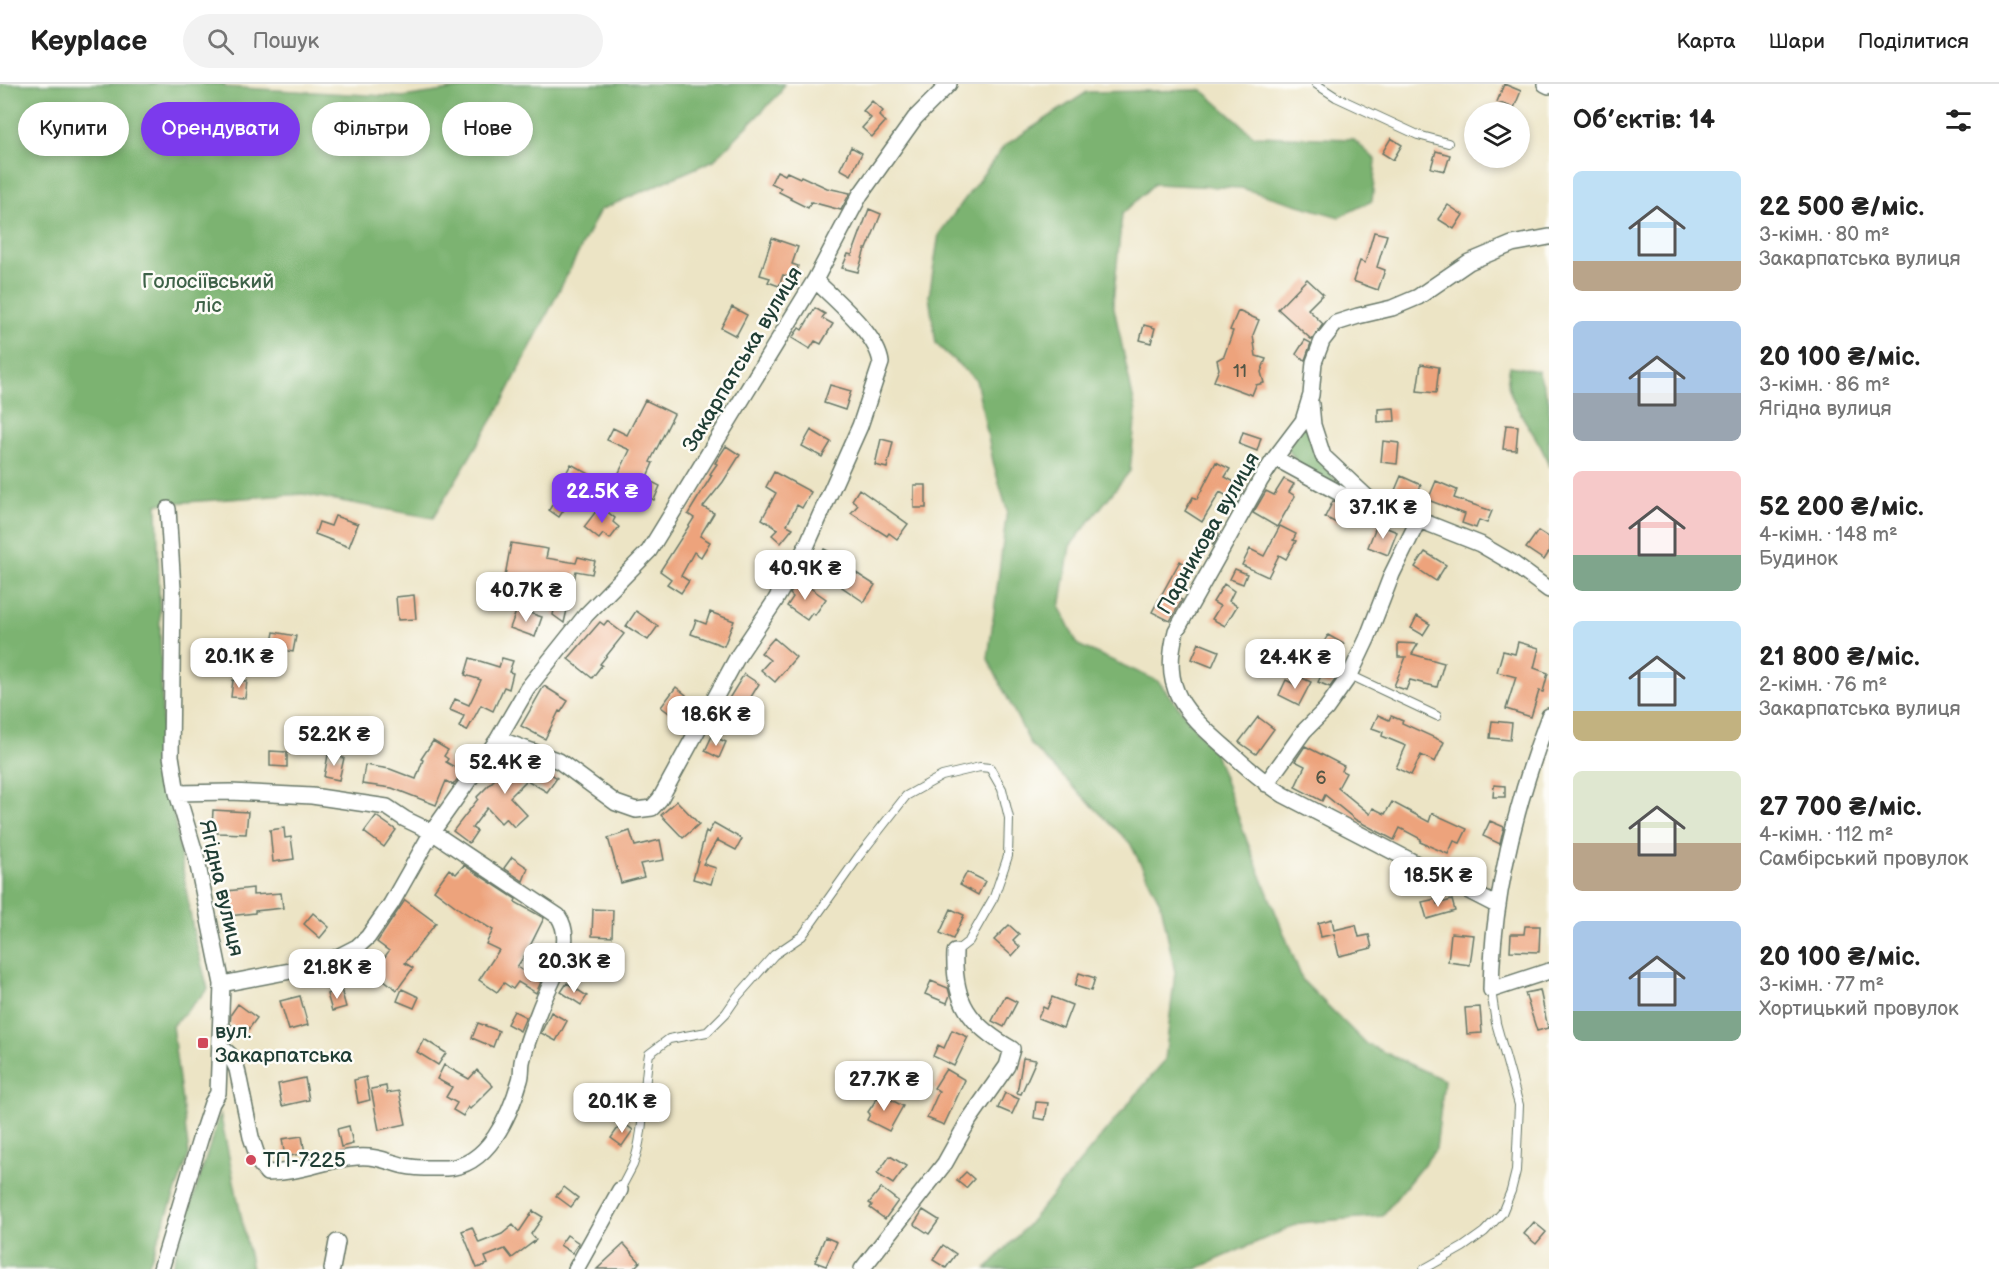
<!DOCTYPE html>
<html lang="uk">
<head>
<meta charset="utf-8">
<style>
  :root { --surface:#fff; --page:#f2f2f2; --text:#222; --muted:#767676; --line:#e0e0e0; --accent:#7c3aed }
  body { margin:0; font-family:"Balsamiq Sans",sans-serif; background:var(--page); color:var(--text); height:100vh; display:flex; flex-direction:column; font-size:22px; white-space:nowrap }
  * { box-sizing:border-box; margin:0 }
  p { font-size:20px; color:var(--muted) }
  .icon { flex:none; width:33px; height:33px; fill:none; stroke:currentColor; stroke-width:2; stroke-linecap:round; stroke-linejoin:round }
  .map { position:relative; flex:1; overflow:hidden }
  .panel { display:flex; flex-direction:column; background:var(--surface); width:450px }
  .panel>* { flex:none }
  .top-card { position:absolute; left:18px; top:18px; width:570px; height:54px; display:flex; gap:12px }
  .fabs { position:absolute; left:1464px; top:18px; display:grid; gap:12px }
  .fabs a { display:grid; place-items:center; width:66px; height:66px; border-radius:50%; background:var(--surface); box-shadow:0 3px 9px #0003; font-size:30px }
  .price { position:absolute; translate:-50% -51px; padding:0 14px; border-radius:12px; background:#fff; color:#222; font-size:20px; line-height:39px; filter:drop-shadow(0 2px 3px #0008) }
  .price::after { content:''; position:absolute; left:50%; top:36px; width:18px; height:14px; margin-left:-9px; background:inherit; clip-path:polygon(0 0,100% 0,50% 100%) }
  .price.active { background:var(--accent); color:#fff }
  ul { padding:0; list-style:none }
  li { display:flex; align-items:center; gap:18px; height:150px; padding:0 24px }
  li span { display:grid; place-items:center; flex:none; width:168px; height:120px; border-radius:9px; color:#555 }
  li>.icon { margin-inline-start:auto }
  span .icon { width:72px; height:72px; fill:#fffc; stroke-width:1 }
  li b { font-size:26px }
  h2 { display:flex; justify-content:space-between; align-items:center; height:72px; padding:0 24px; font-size:26px }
  .chip { padding:0 21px; border-radius:27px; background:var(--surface); box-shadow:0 3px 9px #0003; font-size:21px; line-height:54px }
  .chip.active { background:var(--accent); color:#fff }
  header { display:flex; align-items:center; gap:36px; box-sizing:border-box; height:84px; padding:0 30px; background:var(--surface); border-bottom:2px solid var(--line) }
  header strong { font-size:28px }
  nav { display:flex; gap:33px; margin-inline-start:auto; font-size:21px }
  .search { width:420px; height:54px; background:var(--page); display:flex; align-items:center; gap:15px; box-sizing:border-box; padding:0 21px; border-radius:33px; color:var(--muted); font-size:22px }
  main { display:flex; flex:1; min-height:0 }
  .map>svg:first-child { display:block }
  .forest { fill:#7cb371; stroke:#4e7852; stroke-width:1.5 }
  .building { fill:#eda37c }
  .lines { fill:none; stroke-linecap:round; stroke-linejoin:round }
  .lane-casing { stroke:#677767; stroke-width:10 }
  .street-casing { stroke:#677767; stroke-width:18 }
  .lane { stroke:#fff; stroke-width:8 }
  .street { stroke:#fff; stroke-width:15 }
  .poi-dot { fill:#d1495b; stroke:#fdfcf7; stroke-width:2 }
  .labels { text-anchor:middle; stroke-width:5; stroke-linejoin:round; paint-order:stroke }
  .number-label { font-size:18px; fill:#525646 }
  .park-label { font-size:21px; fill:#3e6248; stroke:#fdfcf7 }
  .street-label { font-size:21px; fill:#1f3d34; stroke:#fdfcf7 }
  .poi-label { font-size:21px; fill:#1f3d34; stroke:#fdfcf7; text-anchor:start }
</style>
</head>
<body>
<header>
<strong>Keyplace</strong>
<div class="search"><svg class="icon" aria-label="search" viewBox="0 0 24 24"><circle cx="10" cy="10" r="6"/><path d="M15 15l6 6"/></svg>Пошук</div>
<nav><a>Карта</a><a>Шари</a><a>Поділитися</a></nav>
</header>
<main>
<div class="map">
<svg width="1549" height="1185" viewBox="0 0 1549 1185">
  <rect width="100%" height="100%" fill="#fdfcf7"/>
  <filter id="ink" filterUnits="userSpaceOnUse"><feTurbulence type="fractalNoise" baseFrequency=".0167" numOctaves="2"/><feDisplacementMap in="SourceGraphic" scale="12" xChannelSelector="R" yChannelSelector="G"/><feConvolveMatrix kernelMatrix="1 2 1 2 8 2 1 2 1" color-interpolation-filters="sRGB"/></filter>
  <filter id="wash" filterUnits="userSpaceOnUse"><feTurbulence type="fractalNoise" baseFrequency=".008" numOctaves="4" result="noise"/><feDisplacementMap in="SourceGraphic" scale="24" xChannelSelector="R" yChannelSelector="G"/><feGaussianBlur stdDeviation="1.35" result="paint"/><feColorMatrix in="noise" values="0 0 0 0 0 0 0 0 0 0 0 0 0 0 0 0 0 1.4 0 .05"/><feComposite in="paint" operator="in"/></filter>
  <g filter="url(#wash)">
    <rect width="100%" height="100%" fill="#ece4c5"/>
    <!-- forest -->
    <path class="forest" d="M0 0H224L225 3 403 13 491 0H784L780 9 714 76 600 126 500 323 433 434 303 410 157 420 163 667 194 852 208 905 172 942 189 1071 147 1185H0Z
      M1202 6 1254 52 1353 55 1376 76 1372 117 1339 133 1241 104 1154 100 1122 130 1113 219 1136 328 1130 387 1070 462 1060 524 1078 561 1158 597 1215 669 1247 757 1303 897 1366 960 1444 996 1436 1065 1382 1132 1300 1139 1196 1185H986L1024 1145 1165 976 1175 888 1161 820 1130 759 1031 661 988 575 1007 426 994 382 976 296 936 260 929 212 939 150 1004 62 1087 8Z
      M1510 282 1538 287 1549 317V383C1541 354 1516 331 1508 301 1507 296 1509 288 1510 282Z
      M1308 334 1317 374 1347 409 1303 386 1287 364Z
      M220 1029 252 1185H171Z"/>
    <g id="blocks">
      <!-- building -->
      <path class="building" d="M1504 0 1521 7 1514 24 1497 18Z
        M872 17 883 27 879 32 885 38 872 53 862 44 871 34 863 27Z
        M1391 54 1402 61 1393 76 1382 69Z
        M851 63 862 69 851 91 840 85Z
        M1436 67 1450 71 1445 87 1431 84Z
        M777 87 785 91 787 88 800 94 801 92 827 104 850 109 841 126 811 118 808 124 790 115 791 114 779 108 781 104 771 99Z
        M1448 121 1463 131 1454 145 1438 135Z
        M869 125 881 130 867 165H865L858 188 842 184 848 170 852 171Z
        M1374 148 1387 151 1377 183 1385 186 1378 206 1353 197 1360 177 1365 179Z
        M772 154 798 163 792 180 798 182 794 194 783 191 779 202 768 198 770 194 760 191Z
        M1307 195 1323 210 1308 225 1323 240 1312 256 1278 225Z
        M732 223 747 231 736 252 721 244Z
        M815 224 825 230 822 234 833 240 821 260 815 257 810 265 792 254 799 244 802 246Z
        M1238 227 1259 236 1253 251 1256 272 1266 275 1261 288 1264 299 1256 301 1252 311 1214 297 1219 285 1217 276 1224 272 1233 247 1230 246Z
        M1144 241 1155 244 1151 259 1140 256Z
        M1305 256 1311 259 1305 276 1296 270Z
        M1421 280 1439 283 1436 309 1417 307Z
        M830 301 851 307 845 326 824 319Z
        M645 316 674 330 650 378 653 379 646 395 660 402 654 416 615 397 630 366 607 356 613 344 627 351Z
        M1394 324 1395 337 1378 338V325Z
        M1506 341 1518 342 1516 366 1503 365Z
        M811 346 831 358 822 373 802 362Z
        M1243 348 1261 354 1257 367 1239 360Z
        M881 355 893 358 887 384 875 381Z
        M1383 357 1399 359 1397 380 1381 378Z
        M726 362 740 371 723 398 703 423 714 429 700 452 710 458 701 473 694 468 681 492 689 497 681 509 667 500 671 495 660 487 694 434 688 430 712 391 710 390 717 380 715 379Z
        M1216 378 1230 385 1225 393 1240 401 1232 415 1220 408 1202 438 1185 427 1193 413 1197 415Z
        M571 380 593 392 581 415 574 411 559 433 549 426 562 405 559 403Z
        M774 388 811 408 802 424 797 421 787 441 793 444 781 459 772 451 778 445 762 435 776 409 766 403Z
        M1401 392 1421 401 1413 420 1393 411Z
        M1284 395 1294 400 1289 408 1295 412 1277 443 1253 429 1266 407 1274 411Z
        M1436 397 1457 406 1454 414 1492 427 1487 439 1479 436 1476 444 1462 439 1465 430 1428 416Z
        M914 401H926V424H914Z
        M859 405 908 440 897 455 889 449 887 452 851 429 858 421 852 416Z
        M1333 417 1345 421 1336 439 1325 433Z
        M600 422 615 434 613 438 619 443 610 455 603 450 599 455 584 443Z
        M335 432 358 440 349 463 315 450 319 438 331 442Z
        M1377 440 1397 448 1388 471 1368 463Z
        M1280 442 1296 450 1293 456 1296 457 1286 475 1279 471 1268 493 1242 481 1250 465 1264 472Z
        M1210 445 1219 450 1213 461 1204 457Z
        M1538 447 1549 454V468L1544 476 1526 464Z
        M511 459 548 465 546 474 576 479 578 473 595 477 592 490 576 487 564 539 553 531 560 498 523 492 522 495 505 492Z
        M824 465 842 474 835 487 818 478Z
        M1425 468 1446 481 1436 497 1415 483Z
        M1180 477 1194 486 1177 514 1182 516 1170 537 1152 528Z
        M1235 485 1247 490 1243 500 1230 495Z
        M853 487 875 501 864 518 842 503Z
        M799 496 826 515 815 531 812 529 807 536 787 522 793 513 790 510Z
        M1224 500 1234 507 1229 517 1237 522 1225 542 1212 535 1220 522 1213 518Z
        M414 511 416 535 398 536 396 513Z
        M517 525 542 533 535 553 510 544Z
        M636 527 658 542 648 556 626 542Z
        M710 528 734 537 724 562 691 550 696 536 706 540Z
        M1417 532 1430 540 1423 551 1411 544Z
        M607 537 624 550 600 580 602 581 592 594 568 575 600 538 604 541Z
        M274 548 296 552 293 568 271 564Z
        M1328 551 1344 560 1332 581 1316 572Z
        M774 554 796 573 775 598 761 586 770 576 761 569Z
        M1518 558 1539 564 1534 584 1548 589 1543 608 1539 607 1531 633 1506 625 1516 593 1497 588 1503 567 1515 570Z
        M1199 559 1219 567 1212 583 1192 575Z
        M1398 559 1418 560 1412 570 1444 579 1437 603 1410 596 1406 606 1394 602 1406 573H1398Z
        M470 574 499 583 502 574 513 577 509 588 513 589 509 605 504 603 493 627 481 621 467 647 459 643 464 632 450 626 455 615 469 621 481 596 465 591Z
        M1324 586 1338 592 1330 603 1318 598Z
        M744 590 759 600 743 626 728 616Z
        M1298 592 1311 598 1299 621 1279 611 1286 596 1294 600Z
        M233 596 247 597 245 614 231 613Z
        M544 602 568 617 561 628 559 627 545 655 521 642Z
        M676 603 686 611 672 631 661 623Z
        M1378 631 1389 636 1391 632 1403 637 1402 639 1444 658 1435 678 1421 671 1411 691 1396 684 1406 662 1382 652 1383 648 1372 644Z
        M1258 633 1274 645 1256 670 1239 658Z
        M1492 637 1512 639 1510 656 1490 654Z
        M712 652 726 658 719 674 705 667Z
        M433 657 448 666 444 672 448 675 446 678 463 688 453 701 446 697 436 721 392 704 362 700 365 681 390 685 416 695 423 676 421 675Z
        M1305 662 1344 682 1342 687 1346 689 1338 704 1370 730 1373 724 1385 730 1392 718 1429 738 1432 729 1467 745 1460 759 1454 757 1448 770 1420 758 1421 755 1400 744 1394 756 1356 736 1325 711 1322 717 1295 703 1305 682 1295 677Z
        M270 667 287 668V683L270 682Z
        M512 670 534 678 557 694 547 708 527 696 510 713 527 731 514 743 506 734 501 739 487 724 472 744 477 747 469 759 453 747 478 715 477 713 507 683 505 681Z
        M328 671 344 674 339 696 324 693Z
        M1494 701 1505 702V713H1493Z
        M677 717 699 740 683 754 661 731Z
        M213 726 248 728 246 750 217 749V744H212Z
        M376 732 396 746 384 763 364 748Z
        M1490 737 1504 743 1500 760 1483 752Z
        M714 739 742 755 736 766 717 756 703 780 716 784 711 800 693 795 706 747 708 749Z
        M284 744 285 754 291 753 294 775 273 778 270 746Z
        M630 747 635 762 660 756 664 776 640 780 644 793 621 799 608 754Z
        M512 773 528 784 523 797 504 784Z
        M464 781 516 815 515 818 544 834 527 868 517 883 541 898 536 909 518 898 513 905 504 899 497 908 479 896 499 866 486 860 493 846 462 827 434 806 449 785 456 790Z
        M967 788 985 797 978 811 960 801Z
        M253 804V811L281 809 283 824 255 827V829L229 832 227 807Z
        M1436 815 1437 820 1452 816 1455 827 1427 835 1422 818Z
        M405 816 436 839 405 879 413 884 397 906 374 888 389 867 377 858Z
        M593 825 613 826 612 853 592 852Z
        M951 825 964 831 953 855 940 849Z
        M313 829 329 843 320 854 304 840Z
        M1332 835 1334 846 1356 841 1359 853 1369 851 1372 864 1339 872 1334 850 1321 853 1318 839Z
        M1009 841 1019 850 1013 856 1020 863 1012 872 994 856Z
        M1525 842H1540L1539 868 1510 867 1511 850H1524Z
        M1451 849 1474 851 1470 881 1448 878Z
        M1079 889 1095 894 1091 907 1075 902Z
        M931 897 948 904 950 911 947 919 925 910Z
        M567 899 587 912 581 921 561 908Z
        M341 905 346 923 332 927 327 910Z
        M402 905 419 913 414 924 397 917Z
        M1540 906 1548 944 1537 947 1525 909Z
        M300 912 308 941 289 946 280 917Z
        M1005 912 1017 918 1004 943 992 937Z
        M1052 913 1072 921 1063 944 1038 934 1043 923 1047 925Z
        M238 920 257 934 245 950 230 940 231 930Z
        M1480 923 1482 949 1467 950 1465 924Z
        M514 927 526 933 520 947 507 940Z
        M551 928 567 937 556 957 541 949Z
        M478 939 499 947 493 963 472 954Z
        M952 946 968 953 954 982 933 972 938 961 944 964Z
        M424 955 446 969 438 981 417 968Z
        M1023 974 1036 976 1021 1010 1017 1009Z
        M444 981 469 995 477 986 493 1002 470 1025 468 1023 463 1032 453 1026 457 1019 446 1013 452 1003 437 995Z
        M946 985 965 996 944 1041 927 1034 939 1007 934 1004Z
        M366 993 370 1016 358 1019 354 996Z
        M305 994 309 1016 282 1022 278 1000Z
        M386 1002 387 1009 399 1007 406 1040 379 1046 371 1005Z
        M1005 1009 1019 1015 1012 1030 998 1024Z
        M880 1010 903 1022 889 1047 867 1036 870 1030 868 1028Z
        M1036 1018 1048 1019 1045 1036 1034 1034Z
        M622 1038 633 1046 622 1062 611 1054Z
        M349 1042 353 1060 341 1063 337 1045Z
        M302 1052 305 1069 285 1073 282 1055Z
        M890 1072 906 1082 893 1100 877 1090Z
        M966 1088 974 1095 966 1104 957 1097Z
        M564 1103 578 1114 571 1123 556 1112Z
        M881 1104 898 1117 885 1135 870 1124 872 1121 869 1119Z
        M923 1126 939 1136 929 1150 914 1140Z
        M533 1127 543 1133 531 1150 536 1156 512 1174 505 1165 485 1173 488 1180 477 1184 462 1147 472 1143 479 1159 502 1150 513 1141 519 1148Z
        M1534 1138 1546 1148 1536 1160 1524 1150Z
        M567 1151 579 1159 572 1169 560 1161Z
        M825 1153 837 1158 826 1182 815 1178Z
        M624 1160 640 1178 633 1185H597Z
        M943 1161 956 1170 946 1184 933 1176Z"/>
    </g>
  </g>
  <g filter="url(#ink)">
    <use href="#blocks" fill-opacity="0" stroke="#677767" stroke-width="1.5"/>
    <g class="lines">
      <!-- lane casing -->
      <g class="lane-casing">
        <path id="lane" d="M1316 0 1336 13 1418 51 1448 59
          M1350 591 1437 632
          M620 1106C624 1098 629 1089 633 1081 645 1050 643 1004 649 970L669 955 707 948 726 929 737 913 774 871 802 852 859 772 906 712 942 692 980 683 990 684 1002 705 1009 734 1008 772 994 813 969 857 955 868
          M1424 1185 1463 1163 1484 1148 1502 1129 1511 1107 1516 1087 1519 1021 1496 939 1491 906"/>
      </g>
      <!-- street casing -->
      <g class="street-casing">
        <path id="street" d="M1545 0 1549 2
          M1311 320 1313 341 1323 372 1370 416
          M1275 374 1343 411 1371 417 1480 460 1511 478 1549 506
          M1549 632C1516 719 1492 813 1491 906L1549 887
          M498 655 559 677 616 719 636 726 652 724 660 715 738 572 775 517 806 463 860 342 881 279C878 251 835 216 815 196
          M1266 700 1304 647 1326 625 1350 591 1367 555 1392 490 1419 435
          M177 709 230 708 312 712 387 723 405 735 432 748 558 832C577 859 551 896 541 922 534 940 526 959 522 978 521 984 522 990 520 996 510 1031 488 1083 446 1084 434 1084 418 1085 405 1082 389 1078 374 1071 357 1073 326 1075 301 1089 267 1089L260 1080 251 1053 237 985 230 971 220 962
          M1498 822 1284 711C1263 698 1245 682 1227 665 1185 628 1160 607 1176 547L1260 397 1275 374 1303 337 1311 311 1314 278 1322 257 1336 239 1358 232 1392 224 1418 213 1469 178 1512 160 1549 153
          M222 900 322 881 357 863 368 853 391 820 432 748 498 655 527 605 586 531 649 467 815 196 860 111 915 34 949 0
          M161 1185 202 1049 212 1019 218 1009 222 900 196 772 177 709 171 672 173 505 168 425
          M332 1185 337 1158
          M576 1185 620 1106
          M862 1185 945 1079 969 1036 1007 982 1012 965C969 941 953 917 955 868"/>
      </g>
      <!-- lane -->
      <use href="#lane" class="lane"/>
      <!-- street -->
      <use href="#street" class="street"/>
    </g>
  </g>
  <!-- markers -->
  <g class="poi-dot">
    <rect x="197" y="953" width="12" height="12" rx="3"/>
    <circle cx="251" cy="1076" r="6"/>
  </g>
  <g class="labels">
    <!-- number labels -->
    <g class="number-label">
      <text x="1240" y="293">11</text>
      <text x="1321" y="700">6</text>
    </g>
    <!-- park labels -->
    <g class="park-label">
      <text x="208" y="204">Голосіївський<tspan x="208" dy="24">ліс</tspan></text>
    </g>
    <!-- street labels -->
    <g class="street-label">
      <text transform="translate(742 275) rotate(-59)" y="7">Закарпатська вулиця</text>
      <text transform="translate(1208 449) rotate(-60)" y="7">Парникова вулиця</text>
      <text transform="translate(222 804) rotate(77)" y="7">Ягідна вулиця</text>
    </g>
    <!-- poi labels -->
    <g class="poi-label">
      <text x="215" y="954">вул.<tspan x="215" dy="24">Закарпатська</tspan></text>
      <text x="263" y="1083">ТП-7225</text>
    </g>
  </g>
</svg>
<div class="fabs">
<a><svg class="icon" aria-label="layers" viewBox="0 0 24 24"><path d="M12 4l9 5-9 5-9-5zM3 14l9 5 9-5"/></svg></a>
</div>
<b class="price active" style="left:602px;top:440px">22.5K ₴</b>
<b class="price" style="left:1383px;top:456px">37.1K ₴</b>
<b class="price" style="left:805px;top:517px">40.9K ₴</b>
<b class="price" style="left:526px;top:539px">40.7K ₴</b>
<b class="price" style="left:239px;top:605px">20.1K ₴</b>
<b class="price" style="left:1295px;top:606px">24.4K ₴</b>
<b class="price" style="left:716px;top:663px">18.6K ₴</b>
<b class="price" style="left:334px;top:683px">52.2K ₴</b>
<b class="price" style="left:505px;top:711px">52.4K ₴</b>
<b class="price" style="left:1438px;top:824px">18.5K ₴</b>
<b class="price" style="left:574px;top:910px">20.3K ₴</b>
<b class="price" style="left:337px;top:916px">21.8K ₴</b>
<b class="price" style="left:884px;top:1028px">27.7K ₴</b>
<b class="price" style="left:622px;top:1050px">20.1K ₴</b>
<div class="top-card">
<a class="chip">Купити</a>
<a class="chip active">Орендувати</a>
<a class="chip">Фільтри</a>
<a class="chip">Нове</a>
</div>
</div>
<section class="panel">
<h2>Об’єктів: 14<svg class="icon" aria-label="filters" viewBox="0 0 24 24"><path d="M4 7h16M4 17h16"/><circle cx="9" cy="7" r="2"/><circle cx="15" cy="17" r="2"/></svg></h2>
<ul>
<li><span style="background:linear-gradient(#bfe0f5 75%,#b9a48a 0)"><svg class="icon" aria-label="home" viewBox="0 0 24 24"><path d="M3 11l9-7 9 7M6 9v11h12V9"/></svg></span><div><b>22 500 ₴/міс.</b><p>3-кімн. · 80 m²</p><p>Закарпатська вулиця</p></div></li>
<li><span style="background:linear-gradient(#a9c7e8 60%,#9aa5b1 0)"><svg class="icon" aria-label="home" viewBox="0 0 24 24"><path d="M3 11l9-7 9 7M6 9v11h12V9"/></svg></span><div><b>20 100 ₴/міс.</b><p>3-кімн. · 86 m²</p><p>Ягідна вулиця</p></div></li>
<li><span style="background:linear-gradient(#f6c9c9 70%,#7fa58c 0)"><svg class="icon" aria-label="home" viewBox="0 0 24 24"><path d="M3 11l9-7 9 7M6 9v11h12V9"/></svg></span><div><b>52 200 ₴/міс.</b><p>4-кімн. · 148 m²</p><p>Будинок</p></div></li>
<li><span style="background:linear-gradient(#bfe0f5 75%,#c2b280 0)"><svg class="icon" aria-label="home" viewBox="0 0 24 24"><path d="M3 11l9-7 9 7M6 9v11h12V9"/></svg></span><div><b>21 800 ₴/міс.</b><p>2-кімн. · 76 m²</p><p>Закарпатська вулиця</p></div></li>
<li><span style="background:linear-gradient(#dfe7d0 60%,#b9a48a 0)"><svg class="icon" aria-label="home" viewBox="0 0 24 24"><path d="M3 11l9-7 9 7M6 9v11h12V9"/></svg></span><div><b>27 700 ₴/міс.</b><p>4-кімн. · 112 m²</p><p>Самбірський провулок</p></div></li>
<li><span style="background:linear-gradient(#a9c7e8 75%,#7fa58c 0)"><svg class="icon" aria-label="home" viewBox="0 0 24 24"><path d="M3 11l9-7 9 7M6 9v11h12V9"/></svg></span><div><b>20 100 ₴/міс.</b><p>3-кімн. · 77 m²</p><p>Хортицький провулок</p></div></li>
</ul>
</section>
</main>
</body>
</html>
